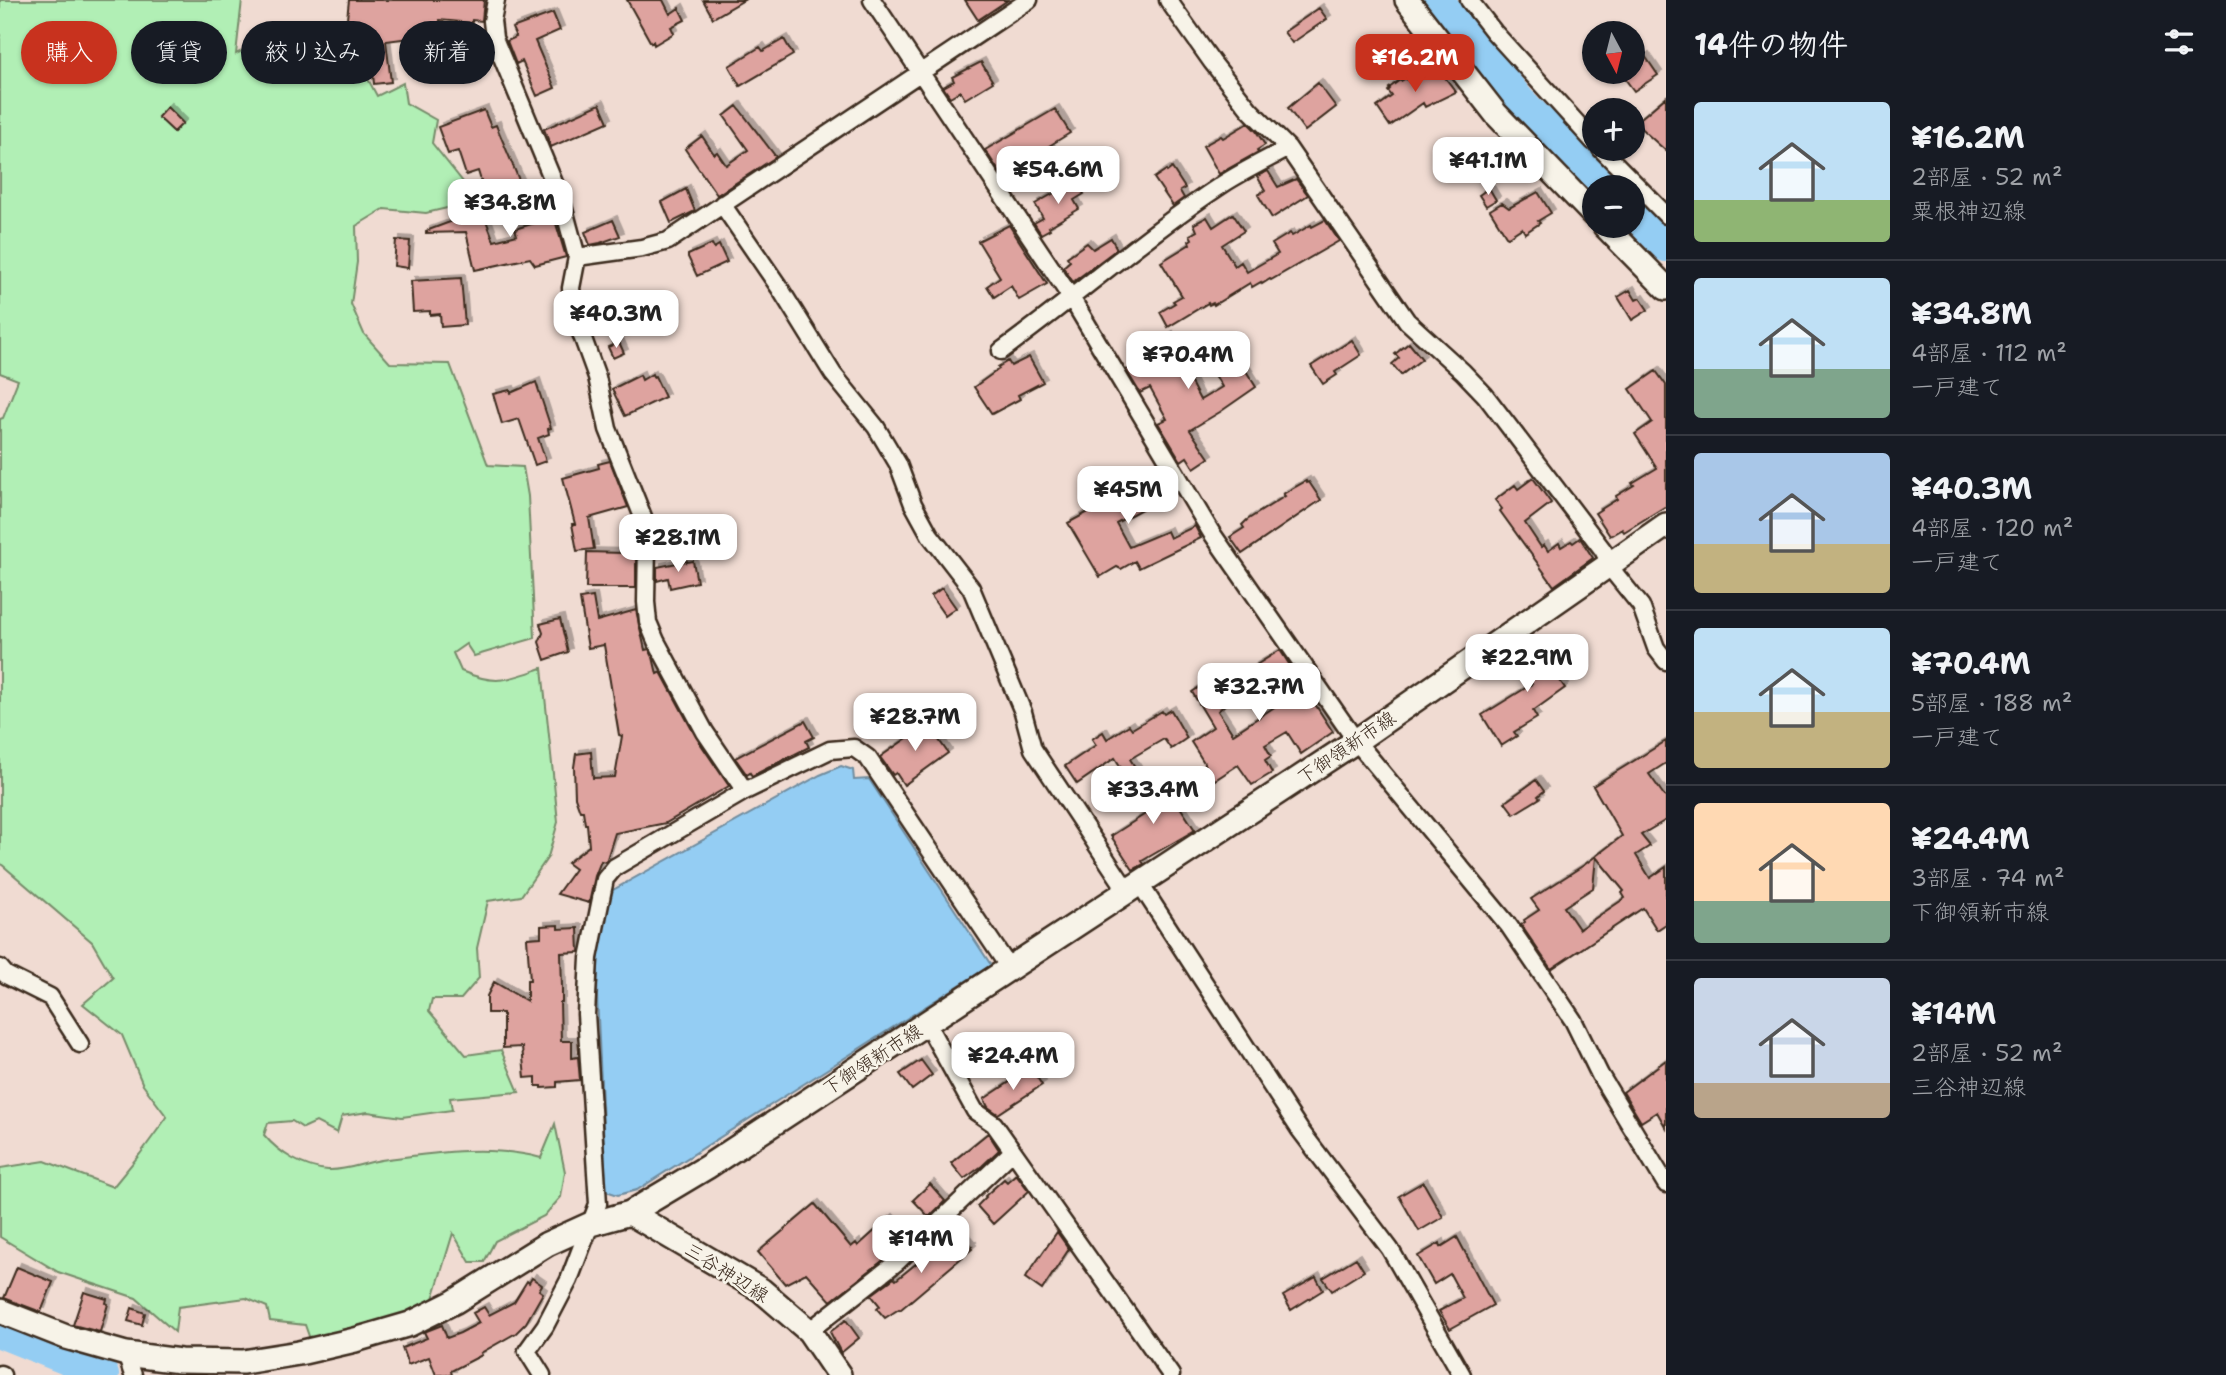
<!DOCTYPE html>
<html lang="ja">
<head>
<meta charset="utf-8">
<style>
  :root { --surface:#171b24; --page:#242831; --text:#f1f3f6; --muted:#9ea1a6; --line:#363941; --accent:#c8321e }
  body { margin:0; font-family:"Shantell Sans","Klee One",sans-serif; background:var(--page); color:var(--text); height:100vh; display:flex; flex-direction:column; font-size:26px; white-space:nowrap }
  * { box-sizing:border-box; margin:0 }
  p { font-size:23px; color:var(--muted) }
  .icon { flex:none; width:38px; height:38px; fill:none; stroke:currentColor; stroke-width:2; stroke-linecap:round; stroke-linejoin:round }
  .map { position:relative; flex:1; overflow:hidden }
  .drawer { display:flex; flex-direction:column; background:var(--surface); width:560px }
  .drawer>* { flex:none }
  .banner { position:absolute; left:21px; top:21px; width:665px; height:63px; display:flex; gap:14px }
  .needle { width:46px; rotate:173deg }
  .fabs { position:absolute; left:1582px; top:21px; display:grid; gap:14px }
  .fabs a { display:grid; place-items:center; width:63px; height:63px; border-radius:50%; background:var(--surface); box-shadow:0 2px 5px #0004; font-size:35px }
  .price { position:absolute; translate:-50% -60px; padding:0 16px; border-radius:14px; background:#fff; color:#222; font-size:23px; line-height:46px; filter:drop-shadow(0 2px 4px #0008) }
  .price::after { content:''; position:absolute; left:50%; top:42px; width:21px; height:16px; margin-left:-10px; background:inherit; clip-path:polygon(0 0,100% 0,50% 100%) }
  .price.selected { background:var(--accent); color:#fff }
  ul { padding:0; list-style:none }
  li { display:flex; align-items:center; gap:21px; height:175px; padding:0 28px }
  li+li { border-top:2px solid var(--line) }
  li span { display:grid; place-items:center; flex:none; width:196px; height:140px; border-radius:7px; color:#555 }
  li>.icon { margin-inline-start:auto }
  span .icon { width:84px; height:84px; fill:#fffc; stroke-width:1 }
  li b { font-size:30px }
  h2 { display:flex; justify-content:space-between; align-items:center; height:84px; padding:0 28px; font-size:30px }
  .chip { padding:0 24px; border-radius:32px; background:var(--surface); box-shadow:0 2px 5px #0004; font-size:24px; line-height:63px }
  .chip.selected { background:var(--accent); color:#fff }
  main { display:flex; flex:1; min-height:0 }
  .map>svg:first-child { display:block }
  .green { fill:#b1efb5; stroke:#768c6a; stroke-width:2 }
  .water { fill:#94cdf3; stroke:#708c9e; stroke-width:2 }
  .lines { fill:none; stroke-linecap:round; stroke-linejoin:round }
  .river { stroke:#94cdf3; stroke-width:30 }
  .building { fill:#dea39f; stroke:#3b2a1e; stroke-width:2; fill-rule:evenodd; filter:url(#shadow) }
  .minor-casing { stroke:#3b2a1e; stroke-width:21 }
  .secondary-casing { stroke:#3b2a1e; stroke-width:28 }
  .minor { stroke:#f7f3e8; stroke-width:16 }
  .secondary { stroke:#f7f3e8; stroke-width:23 }
  .labels { text-anchor:middle; stroke-width:5; stroke-linejoin:round; paint-order:stroke }
  .street-label { font-size:19px; fill:#3b2a1e; stroke:#f7f3e8 }
</style>
</head>
<body>
<main>
<div class="map">
<svg width="1666" height="1375" viewBox="0 0 1666 1375">
  <defs>
    <filter id="shadow"><feDropShadow dx="4" dy="-4" stdDeviation="0" flood-color="#0004"/></filter>
  </defs>
  <rect width="100%" height="100%" fill="#f0dbd2"/>
  <filter id="ink" filterUnits="userSpaceOnUse"><feTurbulence type="fractalNoise" baseFrequency=".0143" numOctaves="2"/><feDisplacementMap in="SourceGraphic" scale="14" xChannelSelector="R" yChannelSelector="G"/><feConvolveMatrix kernelMatrix="1 2 1 2 8 2 1 2 1" color-interpolation-filters="sRGB"/></filter>
  <g filter="url(#ink)">
    <!-- green -->
    <path class="green" d="M0 0H242L236 54 274 35 317 36 353 51 377 96 403 83 406 103 436 120 432 143 475 197 464 204 426 213 384 209 356 226 357 262 351 304 364 334 390 363 450 364 488 465 523 467 528 496 535 638 474 656 466 644 453 653 461 671C497 686 507 680 542 668L558 822 548 857 521 896 488 901 477 948 479 978 461 999H432L429 1011 466 1055 501 1050 519 1092 450 1098 452 1110 402 1117 368 1112 342 1116 337 1133 316 1122 303 1128 292 1121 268 1123 264 1135C279 1153 303 1168 328 1170 345 1171 364 1163 381 1160 433 1153 490 1144 541 1158L555 1124 565 1172 561 1197 544 1216 495 1241 484 1262H470L453 1233 432 1302 367 1332 310 1339 305 1325 270 1321 267 1307 246 1298 178 1307 175 1332 136 1298 58 1272 0 1237V1168L45 1161 113 1187 140 1154 167 1117 143 1085 122 1035 83 1004 113 978 92 942 0 863V419L3 418 18 380 0 373Z"/>
    <!-- water -->
    <path class="water" d="M841 766 853 770 854 780 869 779 991 965 637 1190 618 1195 606 1191 597 996 599 942 613 890 820 775Z"/>
    <g class="lines">
      <!-- river -->
      <path class="river" d="M1439 0 1520 100 1607 187
        M1633 213 1666 247
        M0 1333 104 1375"/>
    </g>
    <!-- building -->
    <path class="building" d="M349 0H484L482 21 472 20V23L440 20V33L415 32V36L410 38 386 41 391 82 374 84 371 54 369 55 367 42H363L362 30 346 28Z
      M627 0H663L670 14 679 8 685 20 671 27 674 33 654 45 653 41 651 43Z
      M703 0H744L713 18Z
      M965 0H1008L978 20Z
      M1319 8 1327 19 1292 43 1284 32Z
      M553 13 560 30 535 41 555 88 537 96 522 61 516 64 507 41 516 37 512 28Z
      M784 39 793 55 740 86 729 66 760 47 763 51Z
      M1645 56 1658 75 1634 91 1620 72H1633V65Z
      M981 62 993 82 965 99 960 91 950 97 943 87 954 81 952 77Z
      M1434 63 1456 92 1425 107 1423 103 1390 126 1377 107 1392 96 1388 91 1390 89 1389 88 1400 80 1401 81 1406 78 1409 82Z
      M1318 83 1336 107 1305 131 1288 108Z
      M1666 97V151L1635 123Z
      M600 104 608 122 551 147 544 129Z
      M737 106 776 157 717 195 685 149 702 136 714 154 717 152 726 165 748 150 724 116Z
      M167 107 183 123 174 132 158 117Z
      M1055 109 1070 133 1049 146 1051 150 1004 179 985 150Z
      M484 110 491 127 496 125 522 187 486 197 478 171 466 175 458 151 448 154 438 127Z
      M1248 123 1256 131 1265 145 1257 150 1258 152 1219 174 1203 146 1221 136 1223 138Z
      M1172 168 1185 188 1180 191 1184 198 1173 206 1154 178 1166 170 1167 172Z
      M1268 171 1278 187 1296 179 1308 195 1272 218 1258 195 1265 190 1257 176Z
      M1075 181 1084 194 1074 200 1079 209 1049 227 1050 229 1041 234 1034 223 1043 218 1035 204Z
      M1489 188 1496 200 1486 206 1479 195Z
      M686 189 695 211 671 223 662 202Z
      M1538 192 1551 213 1538 221 1540 223 1525 233 1522 228 1508 237 1506 236 1490 210 1502 203 1509 208Z
      M548 197 566 257 535 265 530 258 475 270 466 232 426 233V231L482 210 494 241 517 235 515 229 541 221 535 201Z
      M1233 214 1244 231 1222 245 1235 266 1241 262 1247 272 1278 254 1272 244 1290 233 1292 236 1311 225 1312 227 1325 220 1339 241 1271 280 1270 279 1262 284 1261 282 1252 287 1250 283 1214 305 1213 303 1209 305 1208 303 1168 327 1160 312 1175 303 1173 301 1182 296 1161 262 1190 244 1189 241 1192 239 1190 235 1197 231 1194 224 1207 217 1213 227Z
      M613 220 620 236 600 243 590 245 585 232Z
      M1009 225 1047 284 1019 300 1011 286 994 297 987 286 1000 277 978 241Z
      M1111 238 1117 249 1073 282 1063 267 1070 261 1067 257 1087 243 1093 249Z
      M396 240 410 241 408 268 394 266Z
      M712 244 714 248 719 245 727 262 697 276 688 257V255Z
      M461 278 465 325 441 327 440 314 430 315V311L413 312 411 281Z
      M1630 290 1636 300 1640 298 1648 310 1632 320 1618 297Z
      M1169 335 1181 358 1185 355 1188 360 1193 357 1200 369 1188 377 1200 400 1222 387 1204 356 1228 342 1256 387 1220 412 1190 430 1209 458 1194 468 1187 457 1181 461 1158 423 1167 419 1150 388 1140 393 1126 370 1135 365 1133 362 1139 358 1137 355Z
      M1352 340 1361 355 1335 372 1337 375 1323 384 1311 366Z
      M619 342 624 353 613 358 608 347Z
      M1409 343 1422 359 1401 375 1392 364 1399 358 1395 354Z
      M1029 357 1043 382 1018 395 1020 399 992 414 974 387 999 369 998 367 1008 361 1011 366Z
      M1656 371 1666 385V506L1624 532 1622 529 1610 536 1595 513 1617 499 1616 496 1634 485 1632 483 1657 468 1635 434 1652 422 1630 389Z
      M652 374 653 377 655 376 665 397 625 416 612 389 640 375 642 380Z
      M536 382 551 428 548 429 549 434 538 438 546 461 535 465 519 419 502 424 493 394 510 390 511 393Z
      M610 461 628 507 589 518 594 549 577 551 572 524H575L563 478 599 468 598 464Z
      M1157 463 1175 494 1152 507 1149 508 1147 506 1116 523 1129 547 1167 531 1170 538 1195 526 1201 538 1139 568 1135 561 1121 569 1117 567 1100 577 1068 523 1131 489 1126 481Z
      M1533 478 1551 503 1525 523 1541 547 1544 545 1548 551 1559 543 1561 547 1571 541 1573 543 1580 538 1593 558 1554 586 1500 511 1502 509 1495 500 1515 485 1518 489Z
      M1306 481 1307 483 1309 482 1321 500 1242 554 1230 537 1244 528 1242 525 1247 520 1285 496 1283 494Z
      M625 549 636 550V588H586L587 552 624 553Z
      M687 561V562L693 561 697 582 670 588 668 578 657 581V567Z
      M942 588 956 608 945 616 931 596Z
      M593 597 597 621 636 610 645 650 649 649 653 657 657 674 661 672 696 737 729 786 666 823 615 833 606 862 601 861 595 876 589 903 557 894 575 869 567 863 589 846 587 824H585L583 811H580L575 797 574 767 576 754 591 752 593 778 615 777 622 736 619 735 604 645 588 648 580 599Z
      M560 619 568 652 545 660 539 642 543 633 540 624Z
      M1532 642 1543 656 1551 651 1566 672 1558 678 1565 688 1533 711 1537 718 1514 732 1517 736 1501 746 1482 715 1532 684 1512 656Z
      M1280 650 1333 732 1301 754 1287 732 1265 745 1271 756 1265 760 1272 773 1252 785 1238 765 1215 780 1191 742 1213 727 1192 692 1217 675 1230 694 1225 698 1228 702 1218 711 1233 734 1279 704 1264 679 1261 681 1253 667Z
      M1171 710 1187 738 1171 749 1164 739 1130 759 1142 778 1132 785 1115 758 1077 784 1065 766 1096 745 1092 739 1103 732 1107 739 1129 725 1132 729 1162 711 1164 714Z
      M925 720 948 753 904 785 896 773 893 775 880 757 907 738 905 735Z
      M805 721 814 737 806 741 809 747 752 776 750 773 747 775 735 758Z
      M1666 741V763L1649 774 1666 798V820L1641 835 1650 846 1636 855 1650 878 1666 867V924L1657 930 1643 908 1551 969 1521 925 1525 922 1524 920 1539 910 1531 899 1584 865 1622 836 1593 786ZM1596 857 1624 891 1622 893 1625 898 1579 929 1564 907 1593 888Z
      M1161 778 1195 830 1142 861 1144 864 1133 870 1111 836 1150 811 1137 791 1152 781 1154 783Z
      M1536 780 1544 791 1538 796 1540 798 1514 814 1505 802Z
      M558 925V929L578 928 579 952 561 953 562 988V1002H560L561 1041H572V1058L578 1057 580 1080 557 1082V1087L542 1088V1086H536V1077L525 1078 522 1047 503 1048V1013H487V996L494 982 527 1001V980H530L527 938 541 937V926Z
      M921 1060 932 1075 912 1090 900 1074Z
      M1666 1060V1128L1657 1112 1641 1122 1623 1092Z
      M1031 1068 1042 1085 998 1114 988 1107 984 1099Z
      M988 1133 999 1150 982 1166 964 1179 951 1163Z
      M1016 1174 1029 1191 993 1224 977 1206 986 1197 985 1196 1004 1179 1007 1182Z
      M1423 1182 1443 1217 1419 1231 1399 1196Z
      M930 1184 945 1201 929 1217 913 1200Z
      M815 1204 851 1247 856 1243 858 1246 889 1218 904 1235 886 1251 890 1255 831 1301 806 1273 785 1284 758 1252Z
      M955 1232 957 1234 960 1232 972 1246 970 1247 972 1249 900 1310 899 1309 885 1318 877 1309 880 1306 871 1295 894 1278 896 1280Z
      M1057 1232 1069 1249 1042 1290 1025 1278Z
      M1457 1237 1493 1305 1450 1329 1439 1311 1463 1298 1450 1274 1434 1284 1418 1256 1440 1243 1441 1247Z
      M1356 1258 1364 1271 1332 1291 1323 1278Z
      M17 1267 53 1282 41 1312 4 1298Z
      M1316 1277 1323 1290 1291 1310 1283 1296Z
      M532 1278 542 1285 539 1290 543 1293 526 1323 516 1333 481 1353 482 1355 451 1371 452 1375H436L429 1357 408 1365 402 1348 427 1338 424 1332 442 1325 447 1338 460 1333 479 1323 473 1313 484 1307 489 1315 514 1302 527 1281 529 1283Z
      M84 1292 107 1299 106 1303 108 1304 100 1332 73 1325Z
      M132 1308 145 1313 142 1325 128 1321Z
      M846 1320 859 1338 841 1353 830 1332Z"/>
    <g class="lines">
      <!-- minor casing -->
      <g class="minor-casing">
        <path id="minor" d="M496 0 492 21 494 38 562 202 577 257 571 288 574 314 597 377 608 429 643 517 647 543 646 602 648 622 656 641 705 732 745 791
          M872 0 1072 299 1211 532 1356 741 1509 926 1573 1020 1600 1075 1666 1184
          M1168 0 1212 62 1250 110 1288 148 1407 321 1463 372 1485 395 1603 550 1616 575 1641 606 1656 648 1666 661
          M1469 0 1494 32 1594 142
          M1601 149 1666 215
          M722 204 779 287 833 374 876 427 898 464 913 504 930 535 971 588 1023 712 1033 749 1128 892
          M577 257 642 248 668 241 1029 0
          M1001 351C1076 297 1145 235 1223 184 1243 171 1266 160 1288 148
          M1140 884 1300 1130 1390 1249 1462 1375
          M0 968 6 975 50 997 80 1044
          M927 1024 975 1111 994 1124 1171 1375
          M809 1331 897 1262 1012 1152
          M126 1354 133 1375
          M0 1374 2 1375
          M542 1375 527 1351 545 1326 569 1280 598 1204 586 1014 589 958 605 879 615 867 745 791 830 750 854 748 868 758 1010 969"/>
      </g>
      <!-- secondary casing -->
      <g class="secondary-casing">
        <path id="secondary" d="M1407 0 1496 114 1594 215
          M1605 226 1666 288
          M630 1213 761 1290 809 1331 839 1375
          M0 1311 66 1337 126 1354 180 1361 243 1362 299 1353 355 1340 410 1324 454 1302 547 1244 591 1224 630 1213 707 1167 1356 741 1666 525"/>
      </g>
      <!-- minor -->
      <use href="#minor" class="minor"/>
      <!-- secondary -->
      <use href="#secondary" class="secondary"/>
    </g>
  </g>
  <g class="labels">
    <!-- street labels -->
    <g class="street-label">
      <text transform="translate(1346 747) rotate(-34)" y="7">下御領新市線</text>
      <text transform="translate(872 1059) rotate(-33)" y="7">下御領新市線</text>
      <text transform="translate(727 1272) rotate(32)" y="7">三谷神辺線</text>
    </g>
  </g>
</svg>
<div class="fabs">
<a><svg class="needle" viewBox="-14 -14 28 28"><path d="M0-13l5 13h-10z" fill="#e53935"/><path d="M0 13l5-13h-10z" fill="#9ea1a6"/></svg></a>
<a>+</a>
<a>−</a>
</div>
<b class="price selected" style="left:1415px;top:94px">¥16.2M</b>
<b class="price" style="left:1488px;top:197px">¥41.1M</b>
<b class="price" style="left:1058px;top:206px">¥54.6M</b>
<b class="price" style="left:510px;top:239px">¥34.8M</b>
<b class="price" style="left:616px;top:350px">¥40.3M</b>
<b class="price" style="left:1188px;top:391px">¥70.4M</b>
<b class="price" style="left:1128px;top:526px">¥45M</b>
<b class="price" style="left:678px;top:574px">¥28.1M</b>
<b class="price" style="left:1527px;top:694px">¥22.9M</b>
<b class="price" style="left:1259px;top:723px">¥32.7M</b>
<b class="price" style="left:915px;top:753px">¥28.7M</b>
<b class="price" style="left:1153px;top:826px">¥33.4M</b>
<b class="price" style="left:1013px;top:1092px">¥24.4M</b>
<b class="price" style="left:921px;top:1275px">¥14M</b>
<div class="banner">
<a class="chip selected">購入</a>
<a class="chip">賃貸</a>
<a class="chip">絞り込み</a>
<a class="chip">新着</a>
</div>
</div>
<section class="drawer">
<h2>14件の物件<svg class="icon" aria-label="filters" viewBox="0 0 24 24"><path d="M4 7h16M4 17h16"/><circle cx="9" cy="7" r="2"/><circle cx="15" cy="17" r="2"/></svg></h2>
<ul>
<li><span style="background:linear-gradient(#bfe0f5 70%,#8fb573 0)"><svg class="icon" aria-label="home" viewBox="0 0 24 24"><path d="M3 11l9-7 9 7M6 9v11h12V9"/></svg></span><div><b>¥16.2M</b><p>2部屋 · 52 m²</p><p>粟根神辺線</p></div></li>
<li><span style="background:linear-gradient(#bfe0f5 65%,#7fa58c 0)"><svg class="icon" aria-label="home" viewBox="0 0 24 24"><path d="M3 11l9-7 9 7M6 9v11h12V9"/></svg></span><div><b>¥34.8M</b><p>4部屋 · 112 m²</p><p>一戸建て</p></div></li>
<li><span style="background:linear-gradient(#a9c7e8 65%,#c2b280 0)"><svg class="icon" aria-label="home" viewBox="0 0 24 24"><path d="M3 11l9-7 9 7M6 9v11h12V9"/></svg></span><div><b>¥40.3M</b><p>4部屋 · 120 m²</p><p>一戸建て</p></div></li>
<li><span style="background:linear-gradient(#bfe0f5 60%,#c2b280 0)"><svg class="icon" aria-label="home" viewBox="0 0 24 24"><path d="M3 11l9-7 9 7M6 9v11h12V9"/></svg></span><div><b>¥70.4M</b><p>5部屋 · 188 m²</p><p>一戸建て</p></div></li>
<li><span style="background:linear-gradient(#ffd9b3 70%,#7fa58c 0)"><svg class="icon" aria-label="home" viewBox="0 0 24 24"><path d="M3 11l9-7 9 7M6 9v11h12V9"/></svg></span><div><b>¥24.4M</b><p>3部屋 · 74 m²</p><p>下御領新市線</p></div></li>
<li><span style="background:linear-gradient(#c9d6e8 75%,#b9a48a 0)"><svg class="icon" aria-label="home" viewBox="0 0 24 24"><path d="M3 11l9-7 9 7M6 9v11h12V9"/></svg></span><div><b>¥14M</b><p>2部屋 · 52 m²</p><p>三谷神辺線</p></div></li>
</ul>
</section>
</main>
</body>
</html>
